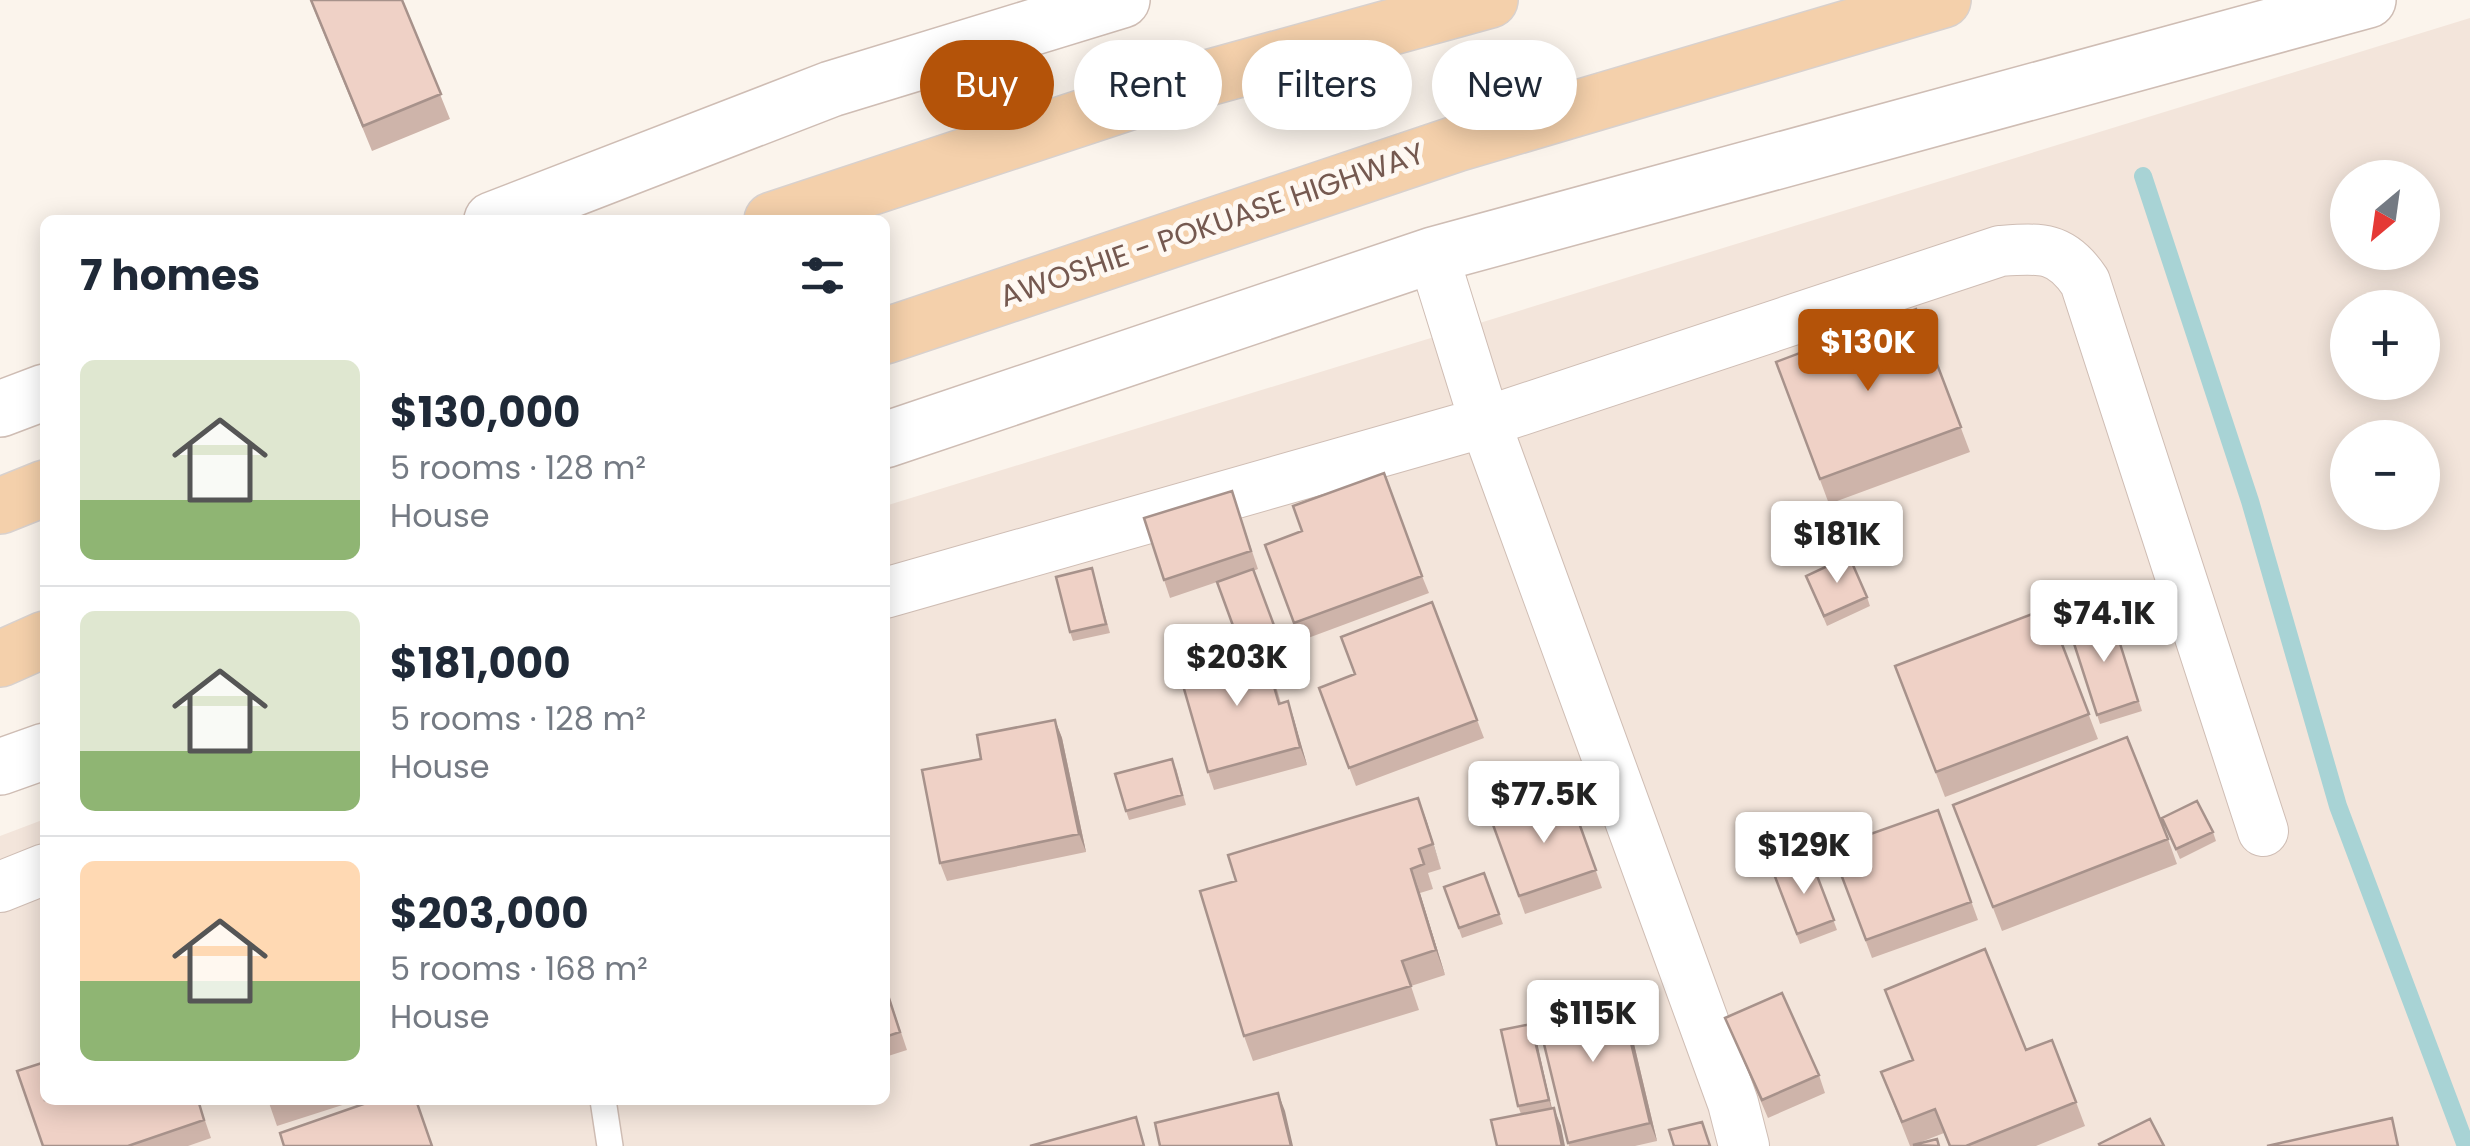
<!DOCTYPE html>
<html lang="en">
<head>
<meta charset="utf-8">
<style>
  :root { --surface:#fff; --page:#f2f2f3; --text:#1f2937; --muted:#747a83; --line:#e0e1e3; --accent:#b45309 }
  body { margin:0; font-family:Poppins,sans-serif; background:var(--page); color:var(--text); height:100vh; display:flex; flex-direction:column; font-size:38px; white-space:nowrap }
  * { box-sizing:border-box; margin:0 }
  p { font-size:32px; color:var(--muted) }
  .icon { flex:none; width:55px; height:55px; fill:none; stroke:currentColor; stroke-width:2; stroke-linecap:round; stroke-linejoin:round }
  .map { position:relative; flex:1; overflow:hidden }
  .sheet { position:absolute; left:40px; top:215px; width:850px; height:890px; display:flex; flex-direction:column; background:var(--surface); border-radius:15px; box-shadow:0 5px 25px #0003 }
  .sheet>* { flex:none }
  .top-card { position:absolute; left:920px; top:40px; width:950px; height:90px; display:flex; gap:20px }
  .needle { width:65px; rotate:209deg }
  .controls { position:absolute; left:2330px; top:160px; display:grid; gap:20px }
  .controls a { display:grid; place-items:center; width:110px; height:110px; border-radius:50%; background:var(--surface); box-shadow:0 5px 25px #0003; font-size:50px }
  .price { position:absolute; translate:-50% -85px; padding:0 22px; border-radius:10px; background:#fff; color:#222; font-size:32px; line-height:65px; filter:drop-shadow(0 2px 5px #0008) }
  .price::after { content:''; position:absolute; left:50%; top:60px; width:30px; height:22px; margin-left:-15px; background:inherit; clip-path:polygon(0 0,100% 0,50% 100%) }
  .price.current { background:var(--accent); color:#fff }
  ul { padding:0; list-style:none }
  li { display:flex; align-items:center; gap:30px; height:250px; padding:0 40px }
  li+li { border-top:2px solid var(--line) }
  li span { display:grid; place-items:center; flex:none; width:280px; height:200px; border-radius:15px; color:#555 }
  li>.icon { margin-inline-start:auto }
  span .icon { width:120px; height:120px; fill:#fffc; stroke-width:1 }
  li b { font-size:42px }
  h2 { display:flex; justify-content:space-between; align-items:center; height:120px; padding:0 40px; font-size:42px }
  .tag { padding:0 35px; border-radius:45px; background:var(--surface); box-shadow:0 5px 25px #0003; font-size:35px; line-height:90px }
  .tag.current { background:var(--accent); color:#fff }
  .map>svg:first-child { display:block }
  .residential { fill:#f3e5db; fill-rule:evenodd }
  .lines { fill:none; stroke-linecap:round; stroke-linejoin:round }
  .stream { stroke:#a8d3d5; stroke-width:18 }
  .service-casing { stroke:#cfbdb4; stroke-width:28 }
  .minor-casing { stroke:#cfbdb4; stroke-width:52 }
  .tertiary-casing { stroke:#cfbdb4; stroke-width:58 }
  .primary-casing { stroke:#d8d1ce; stroke-width:58 }
  .service { stroke:#fff; stroke-width:25 }
  .minor { stroke:#fff; stroke-width:50 }
  .tertiary { stroke:#fff; stroke-width:55 }
  .primary { stroke:#f4d0ab; stroke-width:55 }
  .wall { fill:#ceb4aa }
  .shaded-wall { fill:#a7928b }
  .building { fill:#efd1c6; stroke:#a7928b; stroke-width:2.5 }
  .labels { text-anchor:middle; stroke-width:10; stroke-linejoin:round; paint-order:stroke }
  .street-label { font-size:30px; fill:#755950; stroke:#fef8f2 }
</style>
</head>
<body>
<div class="map">
<svg width="2470" height="1146" viewBox="0 0 2470 1146">
  <rect width="100%" height="100%" fill="#fbf4ec"/>
  <!-- residential -->
  <path class="residential" d="M2470 18V1146H0V836L45 819V1100H885V506ZM2348 178H2422V252H2348ZM2348 308H2422V382H2348ZM2348 438H2422V512H2348Z"/>
  <g class="lines">
    <!-- stream -->
    <path class="stream" d="M2143 176 2250 501 2338 806 2466 1146"/>
    <!-- service casing -->
    <g class="service-casing">
      <path id="service" d="M603 1100 610 1146"/>
    </g>
    <!-- minor casing -->
    <g class="minor-casing">
      <path id="minor" d="M1433 255 1485 422 1733 1103 1744 1146
        M885 593 1485 422 2000 251C2041 248 2061 246 2085 282L2263 831
        M0 887 45 869"/>
    </g>
    <!-- tertiary casing -->
    <g class="tertiary-casing">
      <path id="tertiary" d="M492 220 831 89 1122 0
        M0 409 45 392
        M885 440 1433 255 2368 0
        M0 767 45 751"/>
    </g>
    <!-- primary casing -->
    <g class="primary-casing">
      <path id="primary" d="M772 220 1175 87 1490 0
        M885 336 1456 144 1943 0
        M0 506 45 488
        M0 659 45 639"/>
    </g>
    <!-- service -->
    <use href="#service" class="service"/>
    <!-- minor -->
    <use href="#minor" class="minor"/>
    <!-- tertiary -->
    <use href="#tertiary" class="tertiary"/>
    <!-- primary -->
    <use href="#primary" class="primary"/>
  </g>
  <!-- wall -->
  <path class="wall" d="M310 0H402L450 119 372 151Z
    M1916 309 1970 452 1829 504 1776 362Z
    M1238 509 1258 569 1253 571 1278 638 1249 649 1269 663 1281 703 1288 701 1307 765 1214 790 1208 772 1243 651 1217 582 1170 598 1164 580Z
    M1302 531 1422 576 1429 593 1300 641 1265 545Z
    M1092 568 1110 633 1073 641 1070 632Z
    M1810 586 1867 597 1870 606 1827 626Z
    M1432 602 1484 738 1356 786 1319 688 1355 675Z
    M2048 608 2098 739 1945 797 1895 666Z
    M2111 615 2142 711 2100 724 2069 628Z
    M1055 720 1062 738 1086 852 947 881 940 863 981 759Z
    M1176 768 1186 805 1129 820 1126 811Z
    M1569 795 1602 888 1525 914 1492 822Z
    M1418 798 1441 869 1428 873 1433 889 1420 893 1445 975 1411 986 1419 1010 1253 1061 1244 1036 1236 881Z
    M1938 810 1978 920 1872 958 1831 848Z
    M2162 818 2213 832 2216 841 2180 859Z
    M1962 829 2168 839 2177 864 2002 931Z
    M1811 860 1837 930 1800 944 1774 874Z
    M1484 873 1503 924 1462 938 1444 887Z
    M885 984 907 1050 885 1057Z
    M1625 1006 1657 1141 1635 1146H1569L1535 1007Z
    M1725 1018 1819 1075 1825 1093 1768 1118Z
    M1531 1024 1552 1108 1561 1126 1521 1114 1518 1106Z
    M2026 1050 2076 1102 2085 1126 2036 1146H1949L1944 1133 1916 1144 1939 1146H1910L1881 1072Z
    M198 1100 211 1138 188 1146H43Z
    M268 1100H358L277 1126Z"/>
  <!-- shaded-wall -->
  <path class="shaded-wall" d="M1288 701 1294 719 1307 765 1300 747Z
    M1055 720 1062 738 1086 852 1079 834Z
    M1418 798 1427 822 1441 869 1433 844Z
    M1411 869 1420 893 1445 975 1436 950Z
    M1618 988 1625 1006 1657 1141 1650 1123Z
    M1531 1024 1535 1033 1552 1110 1549 1100Z
    M1278 1093 1285 1111 1293 1146H1291Z
    M1554 1108 1561 1126 1565 1146H1562Z"/>
  <!-- building -->
  <path class="building" d="M311 0H402L441 94 363 126Z
    M1916 309 1961 427 1820 479 1776 362Z
    M1384 473 1422 576 1294 623 1265 545 1302 531 1293 506Z
    M1232 491 1251 551 1164 580 1144 518Z
    M1849 556 1867 597 1824 616 1806 576Z
    M1092 568 1106 624 1070 632 1056 577Z
    M1253 569 1275 628 1239 642 1217 582Z
    M1432 602 1477 720 1349 768 1319 688 1355 674 1341 637Z
    M2048 608 2089 714 1936 772 1895 666Z
    M2111 615 2138 701 2097 715 2069 628Z
    M1262 645 1279 704 1288 701 1300 747 1208 772 1178 668Z
    M1055 720 1079 834 940 863 922 770 981 759 977 735Z
    M2127 737 2168 839 1993 907 1953 805Z
    M1172 759 1182 795 1126 811 1115 774Z
    M1569 795 1596 870 1519 896 1492 822Z
    M1418 798 1433 844 1419 849 1424 864 1411 869 1436 950 1402 961 1411 986 1244 1036 1200 891 1236 881 1228 855Z
    M2197 801 2213 832 2176 849 2162 818Z
    M1938 810 1971 902 1866 940 1831 848Z
    M1811 860 1834 920 1797 934 1774 874Z
    M1484 873 1499 914 1459 928 1444 887Z
    M1985 949 2026 1050 2052 1040 2076 1102 1966 1146H1950L1935 1109 1902 1122 1881 1072 1913 1060 1885 990Z
    M885 986 900 1032 885 1037Z
    M1618 988 1650 1123 1568 1143 1535 1007Z
    M1782 993 1819 1075 1762 1100 1725 1018Z
    M1531 1024 1549 1100 1518 1106 1501 1030Z
    M45 1062V1100H198L204 1120 128 1146H43L17 1071Z
    M1278 1093 1291 1146H1160L1155 1123Z
    M375 1100H416L432 1146H284L280 1133Z
    M1554 1108 1562 1146H1497L1491 1120Z
    M1136 1117 1144 1146H1030Z
    M2392 1118 2398 1146H2267Z
    M2150 1119 2164 1146H2100L2099 1144Z
    M1702 1122 1710 1146H1674L1669 1130Z
    M1937 1139 1939 1146 1913 1145Z"/>
  <g class="labels">
    <!-- street labels -->
    <g class="street-label">
      <text transform="translate(1212 225) rotate(-19)" y="10">AWOSHIE - POKUASE HIGHWAY</text>
    </g>
  </g>
</svg>
<div class="controls">
<a><svg class="needle" viewBox="-14 -14 28 28"><path d="M0-13l5 13h-10z" fill="#e53935"/><path d="M0 13l5-13h-10z" fill="#747a83"/></svg></a>
<a>+</a>
<a>−</a>
</div>
<b class="price current" style="left:1868px;top:394px">$130K</b>
<b class="price" style="left:1837px;top:586px">$181K</b>
<b class="price" style="left:2104px;top:665px">$74.1K</b>
<b class="price" style="left:1237px;top:709px">$203K</b>
<b class="price" style="left:1544px;top:846px">$77.5K</b>
<b class="price" style="left:1804px;top:897px">$129K</b>
<b class="price" style="left:1593px;top:1065px">$115K</b>
<div class="top-card">
<a class="tag current">Buy</a>
<a class="tag">Rent</a>
<a class="tag">Filters</a>
<a class="tag">New</a>
</div>
<section class="sheet">
<h2>7 homes<svg class="icon" aria-label="filters" viewBox="0 0 24 24"><path d="M4 7h16M4 17h16"/><circle cx="9" cy="7" r="2"/><circle cx="15" cy="17" r="2"/></svg></h2>
<ul>
<li><span style="background:linear-gradient(#dfe7d0 70%,#8fb573 0)"><svg class="icon" aria-label="home" viewBox="0 0 24 24"><path d="M3 11l9-7 9 7M6 9v11h12V9"/></svg></span><div><b>$130,000</b><p>5 rooms · 128 m²</p><p>House</p></div></li>
<li><span style="background:linear-gradient(#dfe7d0 70%,#8fb573 0)"><svg class="icon" aria-label="home" viewBox="0 0 24 24"><path d="M3 11l9-7 9 7M6 9v11h12V9"/></svg></span><div><b>$181,000</b><p>5 rooms · 128 m²</p><p>House</p></div></li>
<li><span style="background:linear-gradient(#ffd9b3 60%,#8fb573 0)"><svg class="icon" aria-label="home" viewBox="0 0 24 24"><path d="M3 11l9-7 9 7M6 9v11h12V9"/></svg></span><div><b>$203,000</b><p>5 rooms · 168 m²</p><p>House</p></div></li>
</ul>
</section>
</div>
</body>
</html>
